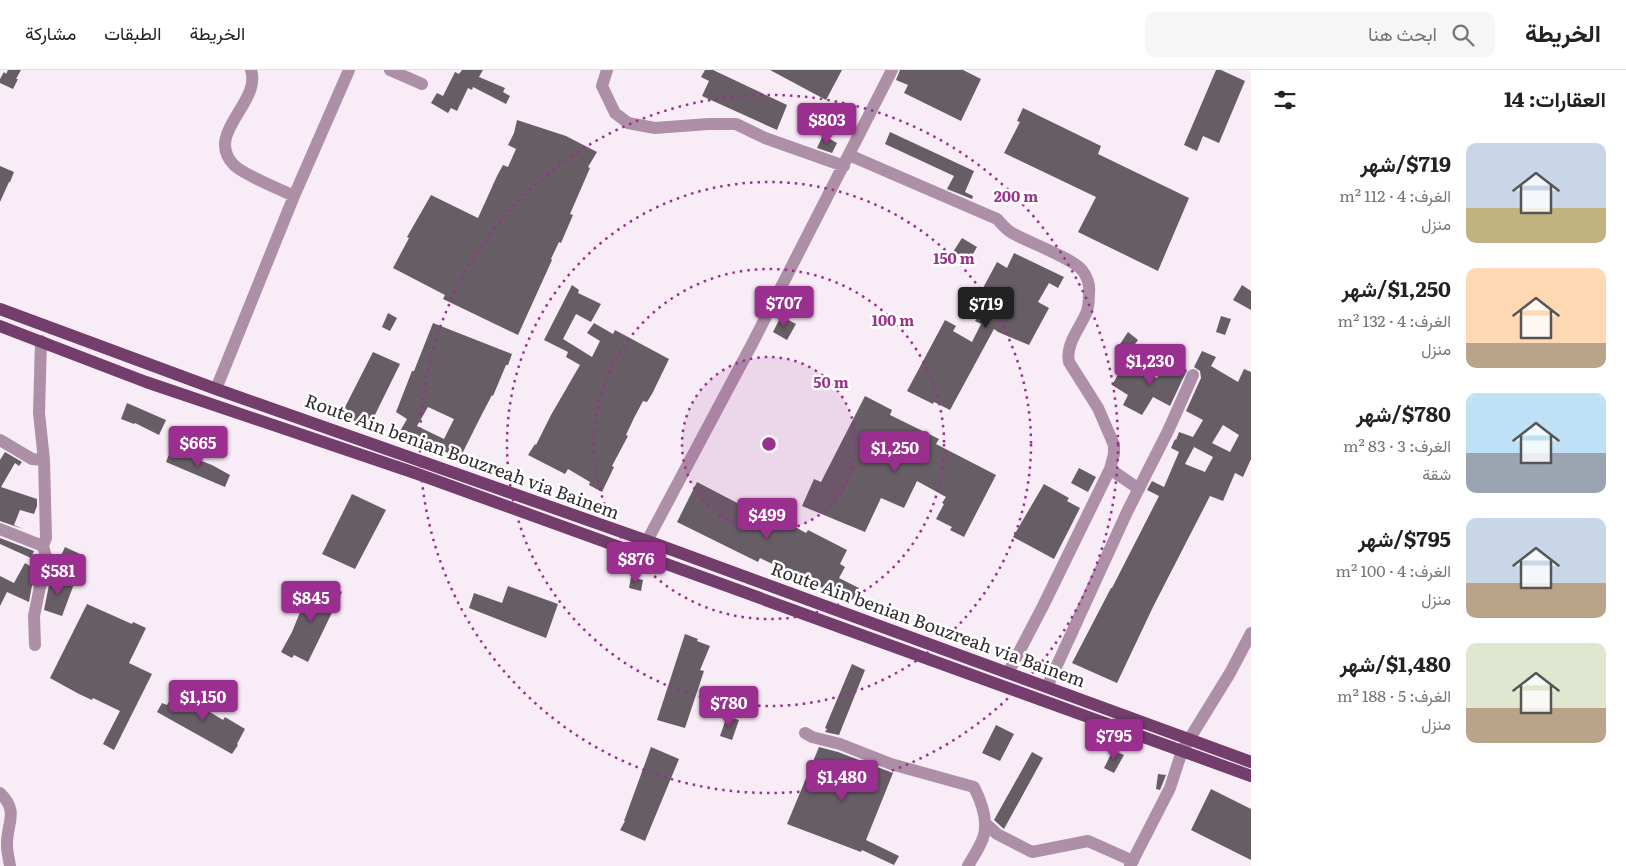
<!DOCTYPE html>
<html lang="ar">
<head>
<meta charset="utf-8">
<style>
  :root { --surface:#fff; --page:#f6f6f6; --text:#222; --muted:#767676; --line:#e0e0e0; --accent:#9b2f8f }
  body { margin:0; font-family:Literata,Vazirmatn,serif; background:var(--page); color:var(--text); direction:rtl; height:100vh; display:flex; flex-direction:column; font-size:19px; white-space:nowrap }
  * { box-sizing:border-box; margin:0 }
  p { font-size:16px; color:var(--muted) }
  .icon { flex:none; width:28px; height:28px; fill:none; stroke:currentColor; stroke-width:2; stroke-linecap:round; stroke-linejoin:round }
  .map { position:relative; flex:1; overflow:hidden; direction:ltr }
  .details { display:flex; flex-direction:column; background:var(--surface); width:375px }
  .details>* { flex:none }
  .price { position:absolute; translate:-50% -42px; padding:0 11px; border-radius:5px; background:var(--accent); color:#fff; font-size:16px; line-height:32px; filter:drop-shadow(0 1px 2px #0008) }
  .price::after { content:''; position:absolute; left:50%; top:30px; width:15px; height:11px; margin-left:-8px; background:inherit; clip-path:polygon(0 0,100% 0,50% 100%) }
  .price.selected { background:#222; color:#fff }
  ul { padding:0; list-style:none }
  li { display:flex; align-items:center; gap:15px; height:125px; padding:0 20px }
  li span { display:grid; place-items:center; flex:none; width:140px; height:100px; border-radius:10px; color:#555 }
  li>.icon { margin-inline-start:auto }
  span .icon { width:60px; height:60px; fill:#fffc; stroke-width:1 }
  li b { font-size:21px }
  h2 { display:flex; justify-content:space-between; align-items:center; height:60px; padding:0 20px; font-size:21px }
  header { display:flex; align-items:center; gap:30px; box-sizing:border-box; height:70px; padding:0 25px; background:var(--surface); border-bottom:1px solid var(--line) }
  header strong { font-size:24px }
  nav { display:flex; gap:28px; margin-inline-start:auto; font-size:18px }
  .search { width:350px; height:45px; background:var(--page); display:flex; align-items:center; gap:12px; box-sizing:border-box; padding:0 18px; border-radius:10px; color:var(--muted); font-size:19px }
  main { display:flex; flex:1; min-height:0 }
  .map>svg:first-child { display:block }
  .building { fill:#665d65; fill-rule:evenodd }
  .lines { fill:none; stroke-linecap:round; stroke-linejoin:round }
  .minor { stroke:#ae8fa8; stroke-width:12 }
  .major { stroke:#733e6c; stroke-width:12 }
  .ring { fill:none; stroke:#9b2f8f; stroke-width:2.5; stroke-dasharray:2.5 5 }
  .labels { text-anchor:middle; stroke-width:5; stroke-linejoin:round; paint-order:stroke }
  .street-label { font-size:18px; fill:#312c30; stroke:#fff }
  .centre { fill:#9b2f8f; stroke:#fff; stroke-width:2.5 }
  .ring-label { font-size:15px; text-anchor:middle; font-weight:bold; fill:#9b2f8f; stroke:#fff; stroke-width:5; stroke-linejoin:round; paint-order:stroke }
</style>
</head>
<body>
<header>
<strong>الخريطة</strong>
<div class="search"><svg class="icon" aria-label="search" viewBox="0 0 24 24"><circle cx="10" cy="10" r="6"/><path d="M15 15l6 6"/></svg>ابحث هنا</div>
<nav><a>الخريطة</a><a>الطبقات</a><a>مشاركة</a></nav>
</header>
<main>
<section class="details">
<h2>العقارات: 14<svg class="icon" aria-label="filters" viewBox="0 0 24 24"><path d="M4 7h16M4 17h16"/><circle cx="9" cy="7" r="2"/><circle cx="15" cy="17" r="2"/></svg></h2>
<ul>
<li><span style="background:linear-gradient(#c9d6e8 65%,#c2b280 0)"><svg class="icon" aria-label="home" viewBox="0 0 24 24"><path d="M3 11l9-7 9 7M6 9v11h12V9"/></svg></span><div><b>$719/شهر</b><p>الغرف: 4 · 112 m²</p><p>منزل</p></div></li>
<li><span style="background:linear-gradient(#ffd9b3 75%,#b9a48a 0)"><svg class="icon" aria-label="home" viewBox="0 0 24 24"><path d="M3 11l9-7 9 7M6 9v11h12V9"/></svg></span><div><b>$1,250/شهر</b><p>الغرف: 4 · 132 m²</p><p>منزل</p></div></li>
<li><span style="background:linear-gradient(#bfe0f5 60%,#9aa5b1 0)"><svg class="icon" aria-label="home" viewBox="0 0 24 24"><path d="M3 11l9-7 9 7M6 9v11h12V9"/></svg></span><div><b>$780/شهر</b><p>الغرف: 3 · 83 m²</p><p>شقة</p></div></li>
<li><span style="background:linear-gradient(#c9d6e8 65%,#b9a48a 0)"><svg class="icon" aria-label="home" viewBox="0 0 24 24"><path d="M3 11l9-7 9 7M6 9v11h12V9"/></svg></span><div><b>$795/شهر</b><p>الغرف: 4 · 100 m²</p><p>منزل</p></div></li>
<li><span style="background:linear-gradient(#dfe7d0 65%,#b9a48a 0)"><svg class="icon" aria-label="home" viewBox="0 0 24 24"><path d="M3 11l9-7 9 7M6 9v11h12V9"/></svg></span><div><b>$1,480/شهر</b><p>الغرف: 5 · 188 m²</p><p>منزل</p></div></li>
</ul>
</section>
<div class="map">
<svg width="1251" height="796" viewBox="0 0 1251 796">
  <rect width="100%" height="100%" fill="#f8edf6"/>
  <!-- building -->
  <path class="building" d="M8 0H21L16 9H18L13 19 0 13V9L4 2 6 4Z
    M462 0H483L479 7 505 18 503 22 510 26 506 34 473 17 472 20 468 18 457 41 451 38 448 43 431 33 437 23 443 26 455 2 459 4Z
    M705 0H713L787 35 777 60 702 26 709 11 701 7Z
    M770 0H842L826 30Z
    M900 0H963L981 9 961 51 904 23 908 15 896 10Z
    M1216 0H1221L1245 11 1219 73 1203 66 1197 81 1184 75Z
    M1023 38 1101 76 1098 84 1189 128 1158 201 1078 162 1096 127 1004 83 1020 52 1017 51Z
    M517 50 566 66 597 82 588 97 590 98 570 144 573 145 561 173 559 172 551 189 552 190 518 265 443 229 445 225 393 198 409 168 407 167 431 125 478 148 497 106 503 95 508 97 516 79 508 75 514 63Z
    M890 62 974 101 965 122 973 126 972 129 947 119 954 106 885 74Z
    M823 65 837 73 832 83 817 78Z
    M0 96 14 102 10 112H9L0 132Z
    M962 168 977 177 969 191 953 182Z
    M1014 183 1064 207 1058 218 1049 213 1038 232 1049 238 1029 275 998 262 994 259 950 340 934 332 933 334 907 321 945 250 956 256 953 261 972 272 981 254 975 251 982 237 978 235 987 220 983 218 997 192 1007 198Z
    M572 215 579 220 578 223 601 234 591 252 576 244 563 269 592 287 600 271 587 263 594 253 613 264 615 260 669 289 652 324 647 332 643 331 634 348 626 365 628 366 612 396 614 397 602 422 589 415 590 412 568 399 565 404 528 385 535 374 536 375 551 345 580 295 566 287 568 282 544 270Z
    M1242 215 1251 221V240L1233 230Z
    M388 243 397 248 390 261 382 257Z
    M781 246 796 254 787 270 773 262Z
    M1221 246 1231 249 1225 265 1216 262Z
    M433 253 512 284 508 295H506L493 326 492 325 481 346 460 388 439 379 438 380 413 368 412 370 399 363 407 349 396 342 412 301H414ZM428 337 454 349 444 369 417 356Z
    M1128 262 1138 270 1130 281 1120 274Z
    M1202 281 1216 287 1211 296 1238 312 1244 299 1251 302V389L1243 407 1235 403 1223 431 1210 426 1153 537 1117 613 1072 593 1111 518H1112L1159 426 1147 420 1152 411 1164 417 1179 382 1171 378 1175 369 1176 370 1179 362 1193 367 1203 350 1186 341 1201 308 1200 301 1194 297ZM1223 355 1239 365 1230 382 1212 373ZM1194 377 1213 387 1205 402 1185 394Z
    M373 282 400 294 369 357 341 345Z
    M1168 289 1187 300 1170 336 1153 327 1142 345 1123 335 1128 325 1112 315 1123 296 1147 307 1148 304 1157 308Z
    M865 326 892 340 890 345 939 369 936 374 996 405 964 467 950 460 952 457 936 449 944 434 942 433 946 427 917 411 904 438 881 428 865 462 802 436 814 409 821 412Z
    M127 333 166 350 159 365 135 353 134 354 121 349Z
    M171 379 212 395 230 405 225 417 166 392Z
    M5 382 22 392 19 396 15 393 1 417 37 429V436L34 444 20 440 14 455 23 459 0 451V390Z
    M1079 398 1096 407 1088 422 1071 413Z
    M697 412 787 459 790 454 806 463 808 460 847 480 840 494 845 497 839 508 859 518 853 529 836 521 835 524 760 488 758 492 677 452Z
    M1044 414 1069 428 1067 431 1080 438 1054 489 1013 467Z
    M352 424 386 440 355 499 322 484Z
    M0 468 34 481 31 488 0 474Z
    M65 477 80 484 73 497 59 490Z
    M25 493 35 499 29 532 7 522 0 536V506L14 513Z
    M51 505 74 514 62 546 44 540Z
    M631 507 643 510 641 521 629 518Z
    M312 516 328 523 332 517 342 522 308 592 294 585 292 588 281 582 292 562 303 535Z
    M508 516 558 534 546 568 469 538 474 523 502 533Z
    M87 534 132 554 133 552 146 558 129 593 152 604 114 680 103 674 120 641 93 628 92 630 79 624 50 608Z
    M685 564 698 569 697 571 710 576 700 600 704 601 685 658 657 650Z
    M852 594 865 600 839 665 825 662 827 659 825 658Z
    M175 621 223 650 225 647 245 659 237 674 238 675 232 684 157 642 162 633 167 635Z
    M727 646 739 650 732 670 720 666Z
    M996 655 1014 664 1000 691 982 683Z
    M651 677 679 689 645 771 620 760 625 751H624Z
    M819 677 838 682 893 703 866 770 899 786 894 795 862 780 861 782 787 754Z
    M1113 680 1124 685 1114 703 1104 698Z
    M1032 682 1043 688 1004 759 994 750Z
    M1158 704 1166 705 1160 720 1156 719Z
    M1211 719 1251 739V790L1191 760Z"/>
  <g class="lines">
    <!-- minor -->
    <path class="minor" d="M251 0C262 33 202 64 235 96 248 107 278 118 294 126
      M390 0 422 14
      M607 0 602 16 615 43 628 53 655 58 708 54H736L765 68 844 96
      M849 85 997 149C1002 154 1007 161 1014 164 1030 173 1072 188 1082 200 1087 206 1090 215 1089 222 1089 229 1089 235 1087 241 1081 257 1065 274 1069 292L1098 338 1114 375V384L1110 399 1139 419
      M216 319 294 126 349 0
      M0 370 32 389 44 390
      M0 459 43 476
      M647 471 752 274 892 0
      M35 575 34 546 46 487 43 476 46 468 44 390 39 343 41 271
      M1008 603 1043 536 1110 399
      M1047 617 1127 442 1168 361 1193 305
      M805 663 812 667 840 674 891 694 974 717C981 731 989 752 983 768 980 777 973 787 968 796
      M0 723C20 742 6 754 7 776 7 782 9 789 10 796
      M985 753 997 764 1032 782 1088 771 1133 791
      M1130 796 1170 718 1182 681 1230 603 1251 563"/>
    <!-- major -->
    <path class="major" d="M0 239 216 319 656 474 1251 692
      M0 256 146 312 415 403 1251 706"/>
  </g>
  <!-- distance rings -->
  <circle cx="769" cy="374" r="87" fill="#9b2f8f" fill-opacity=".12"/>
  <g class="ring">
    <circle cx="769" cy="374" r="87"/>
    <circle cx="769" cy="374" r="175"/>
    <circle cx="769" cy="374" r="262"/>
    <circle cx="769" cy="374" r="349"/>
  </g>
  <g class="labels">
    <!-- street labels -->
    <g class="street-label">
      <text transform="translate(462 387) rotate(20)" y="6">Route Ain benian Bouzreah via Bainem</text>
      <text transform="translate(928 555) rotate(20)" y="6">Route Ain benian Bouzreah via Bainem</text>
    </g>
  </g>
  <circle cx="769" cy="374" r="8" class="centre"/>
  <g class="ring-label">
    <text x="1016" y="132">200 m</text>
    <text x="954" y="194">150 m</text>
    <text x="893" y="256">100 m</text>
    <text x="831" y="318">50 m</text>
  </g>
</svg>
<b class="price" style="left:827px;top:75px">$803</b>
<b class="price" style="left:784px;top:258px">$707</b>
<b class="price selected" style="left:986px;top:259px">$719</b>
<b class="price" style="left:1150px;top:316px">$1,230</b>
<b class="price" style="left:198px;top:398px">$665</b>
<b class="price" style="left:895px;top:403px">$1,250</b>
<b class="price" style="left:767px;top:470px">$499</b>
<b class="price" style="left:636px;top:514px">$876</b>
<b class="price" style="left:58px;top:526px">$581</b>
<b class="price" style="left:311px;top:553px">$845</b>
<b class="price" style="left:203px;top:652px">$1,150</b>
<b class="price" style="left:729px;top:658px">$780</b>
<b class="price" style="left:1114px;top:691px">$795</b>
<b class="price" style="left:842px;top:732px">$1,480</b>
</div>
</main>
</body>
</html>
